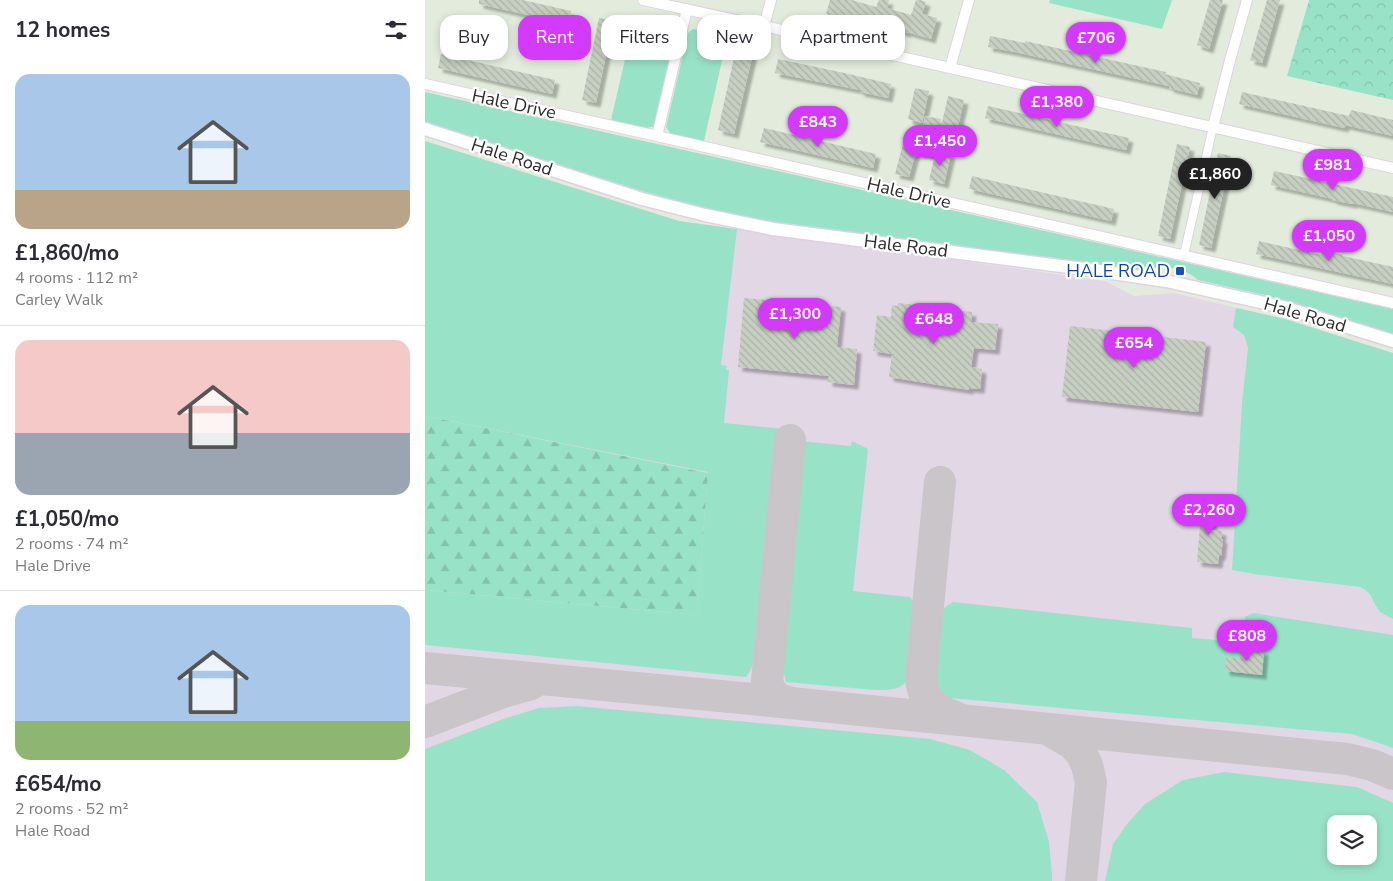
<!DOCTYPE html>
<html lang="en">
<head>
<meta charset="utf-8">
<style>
  :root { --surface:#fff; --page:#f2f2f3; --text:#2b2b33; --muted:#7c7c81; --line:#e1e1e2; --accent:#d33afb }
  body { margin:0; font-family:"Nunito Sans",sans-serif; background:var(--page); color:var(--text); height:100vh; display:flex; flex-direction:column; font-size:19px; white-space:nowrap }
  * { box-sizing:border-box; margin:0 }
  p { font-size:16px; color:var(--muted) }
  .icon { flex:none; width:28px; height:28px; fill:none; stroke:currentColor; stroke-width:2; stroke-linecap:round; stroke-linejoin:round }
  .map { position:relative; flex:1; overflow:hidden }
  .side { display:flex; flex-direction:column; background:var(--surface); width:425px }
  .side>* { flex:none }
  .top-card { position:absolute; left:15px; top:15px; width:475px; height:45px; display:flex; gap:10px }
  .controls { position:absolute; left:902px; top:815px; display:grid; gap:10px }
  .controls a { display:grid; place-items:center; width:50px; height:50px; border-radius:10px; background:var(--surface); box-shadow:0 2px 8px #0003; font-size:25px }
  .price { position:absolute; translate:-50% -42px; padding:0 11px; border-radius:18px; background:var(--accent); color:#fff; font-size:16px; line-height:32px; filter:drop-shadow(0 1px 2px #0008) }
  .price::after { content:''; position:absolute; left:50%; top:30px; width:15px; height:11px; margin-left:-8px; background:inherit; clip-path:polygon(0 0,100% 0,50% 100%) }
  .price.current { background:#222; color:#fff }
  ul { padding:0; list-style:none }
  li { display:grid; align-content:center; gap:10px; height:265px; padding:0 15px }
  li+li { border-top:1px solid var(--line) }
  li span { display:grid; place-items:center; height:155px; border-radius:15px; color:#555 }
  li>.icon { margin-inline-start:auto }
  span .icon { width:90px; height:90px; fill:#fffc; stroke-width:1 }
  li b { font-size:21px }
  h2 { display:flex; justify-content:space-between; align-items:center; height:60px; padding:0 15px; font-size:21px }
  .chip { padding:0 18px; border-radius:15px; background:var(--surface); box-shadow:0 2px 8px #0003; font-size:18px; line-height:45px }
  .chip.current { background:var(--accent); color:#fff }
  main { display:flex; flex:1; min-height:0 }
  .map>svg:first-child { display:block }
  .airport { fill:#e2d7e5; fill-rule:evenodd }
  .grass { fill:#98e3c8; fill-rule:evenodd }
  .forest { fill:url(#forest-firs) }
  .park { fill:url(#park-crowns) }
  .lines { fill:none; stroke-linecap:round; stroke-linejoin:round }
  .taxiway { stroke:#cac5c8; stroke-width:32 }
  .building { fill:url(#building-back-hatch); filter:url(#shadow) }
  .pedestrian-casing { stroke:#dfd1e3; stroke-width:10 }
  .minor-casing { stroke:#dfd1e3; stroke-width:12 }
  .tertiary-casing { stroke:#dfd1e3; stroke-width:15 }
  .pedestrian { stroke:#fff; stroke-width:8 }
  .minor { stroke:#fff; stroke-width:10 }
  .tertiary { stroke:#fff; stroke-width:12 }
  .transit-dot { fill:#1a4fb4; stroke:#fff; stroke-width:2 }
  .labels { text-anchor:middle; stroke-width:4.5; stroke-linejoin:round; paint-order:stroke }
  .street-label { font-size:18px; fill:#2a2a2a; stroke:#fff }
  .transit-label { font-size:18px; fill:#164399; stroke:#fff; text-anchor:end }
</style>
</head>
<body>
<main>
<section class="side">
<h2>12 homes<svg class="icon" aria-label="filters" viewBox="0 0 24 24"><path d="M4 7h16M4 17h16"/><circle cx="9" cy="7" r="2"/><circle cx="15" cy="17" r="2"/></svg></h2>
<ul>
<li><span style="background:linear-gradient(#a9c7e8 75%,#b9a48a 0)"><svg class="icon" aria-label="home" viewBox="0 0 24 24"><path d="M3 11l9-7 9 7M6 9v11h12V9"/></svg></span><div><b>£1,860/mo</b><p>4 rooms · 112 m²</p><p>Carley Walk</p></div></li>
<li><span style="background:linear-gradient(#f6c9c9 60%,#9aa5b1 0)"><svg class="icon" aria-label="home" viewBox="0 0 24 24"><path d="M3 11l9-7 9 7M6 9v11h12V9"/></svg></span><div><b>£1,050/mo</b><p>2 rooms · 74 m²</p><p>Hale Drive</p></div></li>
<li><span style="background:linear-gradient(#a9c7e8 75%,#8fb573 0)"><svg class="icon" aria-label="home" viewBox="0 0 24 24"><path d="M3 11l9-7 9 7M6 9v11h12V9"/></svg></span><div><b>£654/mo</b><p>2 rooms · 52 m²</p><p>Hale Road</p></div></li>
</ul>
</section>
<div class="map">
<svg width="968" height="881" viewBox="0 0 968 881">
  <defs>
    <pattern id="forest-firs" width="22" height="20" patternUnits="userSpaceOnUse" patternTransform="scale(1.25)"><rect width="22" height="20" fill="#98e3c8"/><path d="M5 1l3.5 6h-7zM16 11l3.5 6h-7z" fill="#83c3ac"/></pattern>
    <pattern id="park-crowns" width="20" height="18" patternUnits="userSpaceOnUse" patternTransform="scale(1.25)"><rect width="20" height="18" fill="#98e3c8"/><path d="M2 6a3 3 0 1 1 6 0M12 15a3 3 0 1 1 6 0" fill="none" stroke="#83c3ac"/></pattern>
    <pattern id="building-back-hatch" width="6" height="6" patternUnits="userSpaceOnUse" patternTransform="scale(1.25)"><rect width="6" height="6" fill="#c6cfc1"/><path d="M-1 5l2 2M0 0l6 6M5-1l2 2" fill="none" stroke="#aab2a6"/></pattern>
    <filter id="shadow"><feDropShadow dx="4.5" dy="4.5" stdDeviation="1" flood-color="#0004"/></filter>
  </defs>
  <rect width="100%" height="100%" fill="#e3ecdc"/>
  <!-- airport -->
  <path class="airport" d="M0 141 254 221 680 281 709 296 749 293 860 319 968 353V881H0ZM911 824H944V856H911Z"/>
  <!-- grass -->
  <path class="grass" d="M625 0H747L737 29 624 3Z
    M210 16 252 25 230 126 222 128 186 120Z
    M268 29 303 34 279 141 246 134 241 127 263 33Z
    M0 92 968 309V335L839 295 773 280C753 263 732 267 708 270L345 223 274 208 87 152 0 124Z
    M0 141 254 221 312 229 296 365 302 366 301 370H304L299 423 358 429C354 471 349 513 345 554 342 581 337 659 321 677L0 645V590L272 615 283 472 0 416Z
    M811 308 860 319 968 353V619C963 616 957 614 954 610 946 600 948 593 935 587L829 574 807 570 817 403 823 348 819 335 808 327Z
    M375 441 426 446 427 441 443 449 428 591 485 597C489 601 491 606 491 611 493 625 489 675 479 684 471 691 460 690 449 690L361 682 356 660 355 633Z
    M528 602 767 628V638L817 642 820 617 828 613 968 635V748L927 734 525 698C517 692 510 687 507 677 504 668 508 627 512 618 515 610 521 606 528 602Z
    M152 706 505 739 545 750 579 770 612 802 624 842 627 875V881H0V749L81 718 114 708Z
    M799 772 932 787 968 803V881H680L688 844 702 824 720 804 758 780ZM911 824H944V856H911Z"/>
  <!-- forest -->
  <path class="forest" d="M0 416 283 473 272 615 0 590Z"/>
  <!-- park -->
  <path class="park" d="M884 0H968V100L862 76Z"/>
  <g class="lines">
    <!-- taxiway -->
    <path class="taxiway" d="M365 440 342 681C345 695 354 701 368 703
      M515 482 496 678C497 683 497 690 500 694 507 708 521 714 535 719
      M0 668 316 698 922 759 947 765 968 774
      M0 722 78 692 106 684
      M624 730 648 744 656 753 662 765 666 782 656 881"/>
  </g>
  <!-- building -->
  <path class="building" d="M54 0H98L146 11 143 24 54 4Z
    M405 0H427L451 7 454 0H464L462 8 486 15 491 0H495L501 2 497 14 512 18 506 39 482 32 481 33 448 23 447 26 414 15 413 17 401 14Z
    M785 0H798L784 49 772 45Z
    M842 0H855L837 63 825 60Z
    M174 18 188 21 171 103 157 100Z
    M565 36 600 43V41L741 72 740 74 775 83 772 95 744 88V86L590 52 563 47Z
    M311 49 328 53 309 134 293 130Z
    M16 54 130 80 127 94 13 68Z
    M353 59 424 74 466 84 463 98 435 92V90L350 73Z
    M490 88 504 91 497 123 483 119Z
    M817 92 924 116 926 110 968 120V136L920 125 919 128 814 104Z
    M523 96 539 100 532 131 516 127Z
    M563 106 704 138 701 150 560 118Z
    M500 116 516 119 508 156 493 153Z
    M339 128 451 154 448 168 362 148 335 142Z
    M478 144 492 147 484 177 470 174Z
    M752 144 765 147 745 239 733 236Z
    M511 150 526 154 519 184 504 180Z
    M793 153 806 156 786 248 774 245Z
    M849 171 968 197V212L928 203 927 204 907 200 908 199 846 185Z
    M547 176 689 209 686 221 544 189Z
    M834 241 896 255 897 251 918 255V256L968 267V284L831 254Z
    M319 298 416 307 412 347 432 349 429 385 403 382 404 376 313 367Z
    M473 303 547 312 546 322 573 324 570 350 549 348 546 367 557 369 555 389 544 388V390L464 377 467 354 448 351 452 315 466 317 467 305 472 306Z
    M645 326 781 342 773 412 637 397Z
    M777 500 790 501 787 530 797 531 796 539H798L796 556H794L793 564 772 562Z
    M816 648 839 651 837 675 800 671 801 657 815 659Z"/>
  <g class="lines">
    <!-- pedestrian casing -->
    <g class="pedestrian-casing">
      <path id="pedestrian" d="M759 255 788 127"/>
    </g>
    <!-- minor casing -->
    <g class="minor-casing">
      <path id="minor" d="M218 0 339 26 968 168
        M339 26 346 0
        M525 68 544 0
        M0 84 232 136 968 303
        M788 127 804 64 822 0
        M232 136 262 9"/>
    </g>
    <!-- tertiary casing -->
    <g class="tertiary-casing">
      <path id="tertiary" d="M0 129 217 199 280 215 348 229 667 270 741 281 858 307 968 341"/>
    </g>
    <!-- pedestrian -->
    <use href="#pedestrian" class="pedestrian"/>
    <!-- minor -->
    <use href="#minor" class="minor"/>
    <!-- tertiary -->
    <use href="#tertiary" class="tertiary"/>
  </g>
  <!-- markers -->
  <rect class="transit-dot" x="750" y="266" width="10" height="10" rx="2.5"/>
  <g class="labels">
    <!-- street labels -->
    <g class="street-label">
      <text transform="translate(89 104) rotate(12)" y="6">Hale Drive</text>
      <text transform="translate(87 157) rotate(18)" y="6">Hale Road</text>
      <text transform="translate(484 193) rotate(13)" y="6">Hale Drive</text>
      <text transform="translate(481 246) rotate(7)" y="6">Hale Road</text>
      <text transform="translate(880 315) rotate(16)" y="6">Hale Road</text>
    </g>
    <!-- transit labels -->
    <g class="transit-label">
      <text x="745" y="277">HALE ROAD</text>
    </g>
  </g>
</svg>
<div class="controls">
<a><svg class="icon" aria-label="layers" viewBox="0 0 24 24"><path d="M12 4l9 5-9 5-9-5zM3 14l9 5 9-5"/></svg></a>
</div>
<b class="price" style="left:671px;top:64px">£706</b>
<b class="price" style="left:632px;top:128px">£1,380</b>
<b class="price" style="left:393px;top:148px">£843</b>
<b class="price" style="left:515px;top:167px">£1,450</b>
<b class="price" style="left:908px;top:191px">£981</b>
<b class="price current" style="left:790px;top:200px">£1,860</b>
<b class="price" style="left:904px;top:262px">£1,050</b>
<b class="price" style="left:370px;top:340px">£1,300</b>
<b class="price" style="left:509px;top:345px">£648</b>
<b class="price" style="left:709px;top:369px">£654</b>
<b class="price" style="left:784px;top:536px">£2,260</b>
<b class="price" style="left:822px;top:662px">£808</b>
<div class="top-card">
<a class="chip">Buy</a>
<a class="chip current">Rent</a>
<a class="chip">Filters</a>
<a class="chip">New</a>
<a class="chip">Apartment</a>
</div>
</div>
</main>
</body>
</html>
